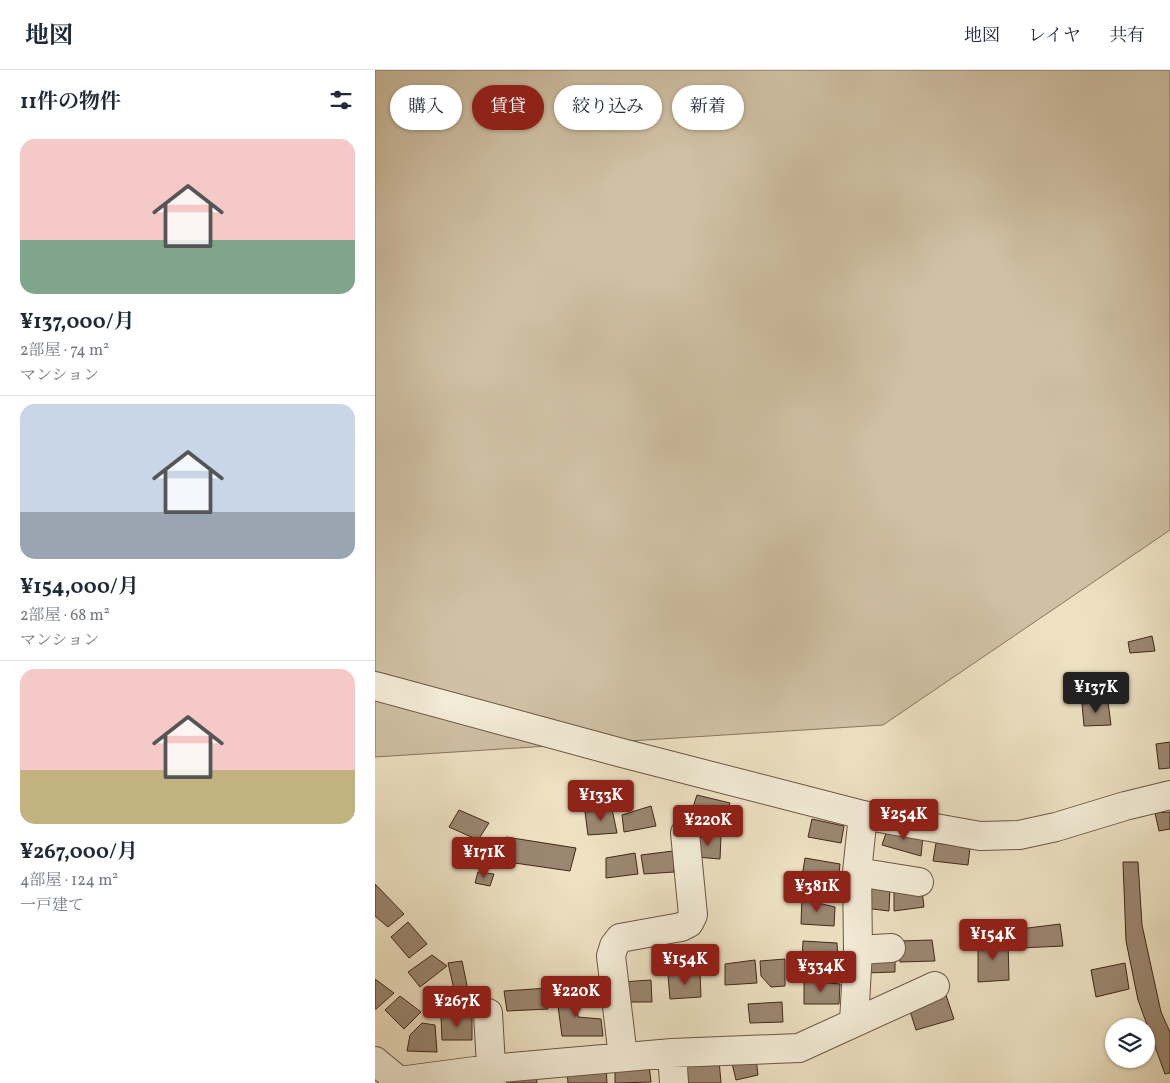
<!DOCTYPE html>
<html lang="ja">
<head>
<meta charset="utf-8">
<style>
  :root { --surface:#fff; --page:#f6f6f7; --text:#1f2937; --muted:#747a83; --line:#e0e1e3; --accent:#8f2418 }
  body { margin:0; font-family:Vollkorn,"Noto Serif JP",serif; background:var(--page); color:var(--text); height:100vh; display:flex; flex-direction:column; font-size:19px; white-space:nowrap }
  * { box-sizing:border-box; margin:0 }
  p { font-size:16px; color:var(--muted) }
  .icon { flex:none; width:28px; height:28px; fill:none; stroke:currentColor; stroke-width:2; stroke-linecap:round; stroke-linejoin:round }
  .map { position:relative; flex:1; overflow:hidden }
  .drawer { display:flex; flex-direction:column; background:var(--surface); width:375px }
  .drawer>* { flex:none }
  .top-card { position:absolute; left:15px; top:15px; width:475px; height:45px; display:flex; gap:10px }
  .controls { position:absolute; left:730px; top:948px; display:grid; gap:10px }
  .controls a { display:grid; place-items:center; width:50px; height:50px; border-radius:50%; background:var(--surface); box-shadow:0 1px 4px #0004; font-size:25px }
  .price { position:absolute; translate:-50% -42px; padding:0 11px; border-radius:5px; background:var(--accent); color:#fff; font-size:16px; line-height:32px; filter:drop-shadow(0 1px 2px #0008) }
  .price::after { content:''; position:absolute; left:50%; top:30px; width:15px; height:11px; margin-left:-8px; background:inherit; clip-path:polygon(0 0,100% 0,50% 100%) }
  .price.current { background:#222; color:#fff }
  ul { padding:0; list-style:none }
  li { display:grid; align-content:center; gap:10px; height:265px; padding:0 20px }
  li+li { border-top:1px solid var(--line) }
  li span { display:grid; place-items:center; height:155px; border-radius:15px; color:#555 }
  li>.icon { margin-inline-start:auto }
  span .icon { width:90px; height:90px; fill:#fffc; stroke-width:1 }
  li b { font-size:21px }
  h2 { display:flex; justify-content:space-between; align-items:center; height:60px; padding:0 20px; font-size:21px }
  .tag { padding:0 18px; border-radius:22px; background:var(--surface); box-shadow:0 1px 4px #0004; font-size:18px; line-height:45px }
  .tag.current { background:var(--accent); color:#fff }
  header { display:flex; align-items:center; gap:30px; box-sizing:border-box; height:70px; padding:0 25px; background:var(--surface); border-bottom:1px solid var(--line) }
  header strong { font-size:24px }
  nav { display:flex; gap:28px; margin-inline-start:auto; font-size:18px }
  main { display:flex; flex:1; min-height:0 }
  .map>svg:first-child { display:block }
  .green { fill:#d0c1a5; stroke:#89745f }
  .building { fill:#9b8771; stroke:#422619 }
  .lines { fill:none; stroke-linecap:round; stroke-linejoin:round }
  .minor-casing { stroke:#6d5543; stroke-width:30 }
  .minor { stroke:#f3ecd7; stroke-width:28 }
</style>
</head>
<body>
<header>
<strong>地図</strong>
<nav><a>地図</a><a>レイヤ</a><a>共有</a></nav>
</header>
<main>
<section class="drawer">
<h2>11件の物件<svg class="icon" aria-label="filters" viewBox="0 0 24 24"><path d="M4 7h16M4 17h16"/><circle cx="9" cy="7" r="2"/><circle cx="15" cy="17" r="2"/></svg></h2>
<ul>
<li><span style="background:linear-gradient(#f6c9c9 65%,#7fa58c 0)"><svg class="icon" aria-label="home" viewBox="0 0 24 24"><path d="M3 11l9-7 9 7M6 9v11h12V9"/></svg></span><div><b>¥137,000/月</b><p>2部屋 · 74 m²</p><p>マンション</p></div></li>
<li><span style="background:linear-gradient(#c9d6e8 70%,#9aa5b1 0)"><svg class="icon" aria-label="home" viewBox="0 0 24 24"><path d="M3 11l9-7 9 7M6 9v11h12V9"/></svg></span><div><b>¥154,000/月</b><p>2部屋 · 68 m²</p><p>マンション</p></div></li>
<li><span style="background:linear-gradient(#f6c9c9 65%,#c2b280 0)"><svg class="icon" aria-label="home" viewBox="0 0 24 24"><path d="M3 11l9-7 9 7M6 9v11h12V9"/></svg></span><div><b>¥267,000/月</b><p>4部屋 · 124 m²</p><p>一戸建て</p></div></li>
</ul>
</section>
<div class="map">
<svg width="795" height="1013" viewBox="0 0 795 1013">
  <rect width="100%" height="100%" fill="#ede1c2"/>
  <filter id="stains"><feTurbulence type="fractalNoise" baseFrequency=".004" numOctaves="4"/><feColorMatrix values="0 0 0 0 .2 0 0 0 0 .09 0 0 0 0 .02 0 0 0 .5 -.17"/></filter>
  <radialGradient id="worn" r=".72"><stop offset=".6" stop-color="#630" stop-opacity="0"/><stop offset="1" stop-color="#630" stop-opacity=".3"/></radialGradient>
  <!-- green -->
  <path class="green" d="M0 0H795V460L508 655 0 687Z"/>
  <!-- building -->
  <path class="building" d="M777 566 780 581 755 583 753 572Z
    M733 632 736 655 709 656 707 634Z
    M795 672V698L784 699 781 674Z
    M322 725 355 733 347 757 315 746Z
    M276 736 281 756 249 762 247 745Z
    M237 739 242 763 213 765 210 742Z
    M84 740 114 753 103 770 74 757Z
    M795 742V759L784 761 780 743Z
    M437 749 469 756 466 773 433 767Z
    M513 757 548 766 546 786 507 775Z
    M346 766 345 789 321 787 320 768Z
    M131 767 201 778 195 801 119 790V781Z
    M561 773 595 778 593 795 558 791Z
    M298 781 299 802 269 804 266 785Z
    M260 783 263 804 231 808V788Z
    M430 788 465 794 463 814 427 807Z
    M748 792H763L767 855 786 942 795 962V1003L790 1004 763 930 751 871Z
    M103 802 119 804 115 816 100 813Z
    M488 813 515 817 514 841 489 838Z
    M0 814 29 844 13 857 0 846Z
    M519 819 547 820 549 837 519 841Z
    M427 826H440L443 833 460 837 459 856 426 854Z
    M33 852 52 874 34 888 16 867Z
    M685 854 688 876 645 878V859Z
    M557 870 560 891 525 892 524 871Z
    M428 871 462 873 463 892H427Z
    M633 871 634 910 603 912V872Z
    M57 885 72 896 45 917 33 902Z
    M488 885H520V902L490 903Z
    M410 889V916L396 917 386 906 385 891Z
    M380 890 382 913 350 915V894Z
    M87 891 94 925 81 928 73 893Z
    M750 893 754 919 721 927 716 900Z
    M325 903 326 927 295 929 293 905Z
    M0 909 19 923 1 939H0Z
    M276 910 277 932H248L246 912Z
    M429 911 465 914 464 934H429Z
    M173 918V939L132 941 129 921Z
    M181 921H201L203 947 226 949 228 966H187Z
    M570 922 579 949 541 960 534 938Z
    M25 926 46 942 29 959 10 940Z
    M407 932 408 952 375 953 373 934Z
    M66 946 97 947V970H67Z
    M47 953 60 955 62 982 32 981 35 965Z
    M381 988 383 1005 361 1010 356 989Z
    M344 990 346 1013H308L307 993Z
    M274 995 276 1012 240 1013V999Z
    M231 997 232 1013H193L192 1001Z
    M161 1004 162 1013H124Z"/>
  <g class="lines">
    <!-- minor casing -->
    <g class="minor-casing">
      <path id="minor" d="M0 616 247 683 488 745 605 766 644 765 681 757 750 736 795 725
        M482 802 544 812
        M483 880 516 878
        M113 943 117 1013
        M479 952 483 880 482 802 488 745
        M297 983 299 1013
        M248 987 236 886 239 876 245 868 306 857 314 853 318 845 310 763
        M0 991 24 1011 115 999 297 983 424 978 560 916"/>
    </g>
    <!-- minor -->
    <use href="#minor" class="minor"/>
  </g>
  <rect width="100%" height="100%" filter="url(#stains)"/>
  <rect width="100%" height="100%" fill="url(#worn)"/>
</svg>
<div class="controls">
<a><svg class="icon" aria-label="layers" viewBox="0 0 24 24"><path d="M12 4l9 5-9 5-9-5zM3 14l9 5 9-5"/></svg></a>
</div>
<b class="price current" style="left:721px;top:644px">¥137K</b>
<b class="price" style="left:226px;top:752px">¥133K</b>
<b class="price" style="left:529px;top:771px">¥254K</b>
<b class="price" style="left:333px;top:777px">¥220K</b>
<b class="price" style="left:109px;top:809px">¥171K</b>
<b class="price" style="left:442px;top:843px">¥381K</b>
<b class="price" style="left:618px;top:891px">¥154K</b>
<b class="price" style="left:310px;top:916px">¥154K</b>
<b class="price" style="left:446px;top:923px">¥334K</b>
<b class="price" style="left:201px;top:948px">¥220K</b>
<b class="price" style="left:82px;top:958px">¥267K</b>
<div class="top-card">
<a class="tag">購入</a>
<a class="tag current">賃貸</a>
<a class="tag">絞り込み</a>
<a class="tag">新着</a>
</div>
</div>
</main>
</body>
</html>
